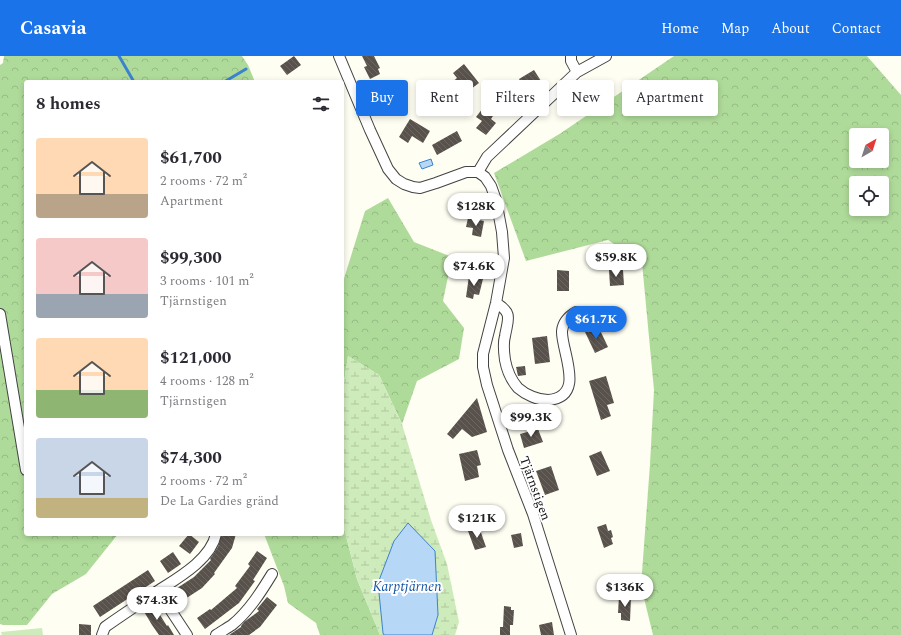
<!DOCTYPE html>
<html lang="en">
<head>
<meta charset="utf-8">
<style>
  :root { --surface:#fff; --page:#f7f7f7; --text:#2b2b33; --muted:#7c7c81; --accent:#1a73e8 }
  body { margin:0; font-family:Spectral,serif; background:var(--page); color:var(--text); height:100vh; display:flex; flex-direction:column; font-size:15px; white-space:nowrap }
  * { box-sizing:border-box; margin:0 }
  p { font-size:13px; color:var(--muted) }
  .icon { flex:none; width:22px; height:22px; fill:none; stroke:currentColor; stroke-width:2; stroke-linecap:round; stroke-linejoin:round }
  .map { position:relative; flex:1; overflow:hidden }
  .sheet { position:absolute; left:24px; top:24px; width:320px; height:456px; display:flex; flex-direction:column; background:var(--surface); border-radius:4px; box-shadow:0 2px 6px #0003 }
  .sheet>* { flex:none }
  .guide { position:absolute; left:356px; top:24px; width:380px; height:36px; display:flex; gap:8px }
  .needle { width:26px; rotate:39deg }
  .controls { position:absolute; left:849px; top:72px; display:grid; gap:8px }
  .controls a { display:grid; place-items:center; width:40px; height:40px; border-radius:4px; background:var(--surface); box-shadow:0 2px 6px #0003; font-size:20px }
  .price { position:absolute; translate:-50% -34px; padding:0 9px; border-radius:14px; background:#fff; color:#222; font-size:13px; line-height:26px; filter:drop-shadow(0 1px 2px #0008) }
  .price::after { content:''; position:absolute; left:50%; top:24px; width:12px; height:9px; margin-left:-6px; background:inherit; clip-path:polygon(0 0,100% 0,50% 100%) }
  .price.selected { background:var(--accent); color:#fff }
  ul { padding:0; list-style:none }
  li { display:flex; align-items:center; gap:12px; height:100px; padding:0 12px }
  li span { display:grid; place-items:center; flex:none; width:112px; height:80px; border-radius:4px; color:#555 }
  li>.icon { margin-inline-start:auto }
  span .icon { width:48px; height:48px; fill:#fffc; stroke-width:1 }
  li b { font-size:17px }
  h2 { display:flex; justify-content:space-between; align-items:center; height:48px; padding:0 12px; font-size:17px }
  .pill { padding:0 14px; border-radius:4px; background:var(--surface); box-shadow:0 2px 6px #0003; font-size:14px; line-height:36px }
  .pill.selected { background:var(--accent); color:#fff }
  header { display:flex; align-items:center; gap:24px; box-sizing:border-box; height:56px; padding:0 20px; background:var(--accent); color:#fff }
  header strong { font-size:19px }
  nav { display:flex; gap:22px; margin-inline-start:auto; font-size:14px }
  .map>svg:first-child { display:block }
  .grass { fill:#ceebbb }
  .forest { fill:url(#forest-crowns); fill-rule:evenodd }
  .wetland { fill:url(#wetland-marsh) }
  .water { fill:#b7d7f7; stroke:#3d82cf }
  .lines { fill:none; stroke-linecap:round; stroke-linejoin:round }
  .stream { stroke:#3d82cf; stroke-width:3 }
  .building { fill:url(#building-back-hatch) }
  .minor-casing { stroke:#434343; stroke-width:12 }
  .minor { stroke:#fff; stroke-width:10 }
  .labels { text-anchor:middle; stroke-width:4; stroke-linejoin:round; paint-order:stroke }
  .street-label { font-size:13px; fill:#101010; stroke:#fff }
  .water-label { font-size:14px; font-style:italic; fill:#1755a4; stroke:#fff }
</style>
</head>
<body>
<header>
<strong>Casavia</strong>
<nav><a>Home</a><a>Map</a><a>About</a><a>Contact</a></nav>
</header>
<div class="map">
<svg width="901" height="579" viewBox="0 0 901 579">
  <defs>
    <pattern id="forest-crowns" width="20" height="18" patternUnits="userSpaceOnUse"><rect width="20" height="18" fill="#afdb9a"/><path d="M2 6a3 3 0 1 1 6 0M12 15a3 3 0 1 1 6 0" fill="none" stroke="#96bb84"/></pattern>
    <pattern id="wetland-marsh" width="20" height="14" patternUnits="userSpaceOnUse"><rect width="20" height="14" fill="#ceebbb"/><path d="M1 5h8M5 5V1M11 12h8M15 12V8" fill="none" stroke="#b0c8a0"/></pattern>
    <pattern id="building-back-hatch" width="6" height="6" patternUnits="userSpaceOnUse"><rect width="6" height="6" fill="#59524c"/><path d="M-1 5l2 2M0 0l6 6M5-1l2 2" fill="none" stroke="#6c6661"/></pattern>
  </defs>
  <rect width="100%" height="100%" fill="#fffef3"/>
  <!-- grass -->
  <path class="grass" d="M42 572 43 579H2L1 576Z"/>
  <!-- forest -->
  <path class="forest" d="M4 0H242L248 9 255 26H26V478H118L86 518 52 538 27 569H3L0 568V9L3 7Z
    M674 0H867L901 39V579H653L641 530 650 408 654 334 642 207 608 184 526 205 494 117 561 77ZM856 79H882V105H856ZM856 127H882V153H856Z
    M388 142 414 186 452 201 443 245 464 272 459 303 417 325 402 368 379 319 348 300 342 339V229L365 155Z
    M342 464 357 523 380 579H320L316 567 288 547 284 530 264 478H342Z"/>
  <!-- wetland -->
  <path class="wetland" d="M348 300 379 319 402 368 431 464 447 508 459 566 455 579H432L438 559 408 467 394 485 383 577 384 579H380L357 523 342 464V340Z"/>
  <!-- water -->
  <path class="water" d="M431 103 433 109 422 113 419 107Z
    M408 467 435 495 438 559 432 579H384L383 577 378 527 394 485Z"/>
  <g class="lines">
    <!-- stream -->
    <path class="stream" d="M119 0 134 26
      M224 26 246 13"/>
  </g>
  <!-- building -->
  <path class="building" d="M294 0 301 9 287 19 280 10Z
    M362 0H374L380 12 378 13 380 18 370 23 364 11 367 10Z
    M464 8 479 27 467 36 465 34 456 41 447 30 457 22 453 17Z
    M534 14 541 25 531 31 530 28 524 32 519 23Z
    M483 52 493 60 491 63 496 67 486 79 476 72 482 65 476 61Z
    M410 63 430 75 423 87 412 80 408 87 399 81Z
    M457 75 462 85 437 99 432 89Z
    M468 162 484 165 481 181 472 179 473 172 466 171Z
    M557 214 569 215V235H557Z
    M609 214H623L624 229 610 230Z
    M469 220 483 223 479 239 474 238 473 243 466 241Z
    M598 270 608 291 595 297 585 276Z
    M547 280 550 306 535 308 532 282Z
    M525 310 526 319 518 320 516 311Z
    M606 320 614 347 607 349 611 360 601 364 589 325Z
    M477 342 487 376 472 381 462 373 453 383 447 378Z
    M538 373 543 386 524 392 520 378Z
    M477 394 481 409 477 410 479 421 465 425 459 398Z
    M601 395 610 415 597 420 589 400Z
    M551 410 559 434 545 439 536 415Z
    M606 468 608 475 611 474 613 481 611 482 613 488 604 492 597 471Z
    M479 471 486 491 475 494 468 475Z
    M521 477 523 490 514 492 511 479Z
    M189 478 199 486 190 498 179 490Z
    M222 478H236L232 492 214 517 215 518 202 532 182 545 174 534 194 521 211 504 210 503 218 491Z
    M257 495 267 502 253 524 255 525 239 547 205 573 197 562 210 553 211 554 237 532 235 530 250 510 248 508Z
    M173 496 181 508 168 517 160 505Z
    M148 514 155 525 100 561 93 550Z
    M619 540 631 541 630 565 621 564V557H618Z
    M267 541 277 549 260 571 249 579H229L241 571V570L244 566 259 555 257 553Z
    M153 548 167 570 168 569 174 579H159L152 569 143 554Z
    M504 550 511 551V554H514L513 569H510V579H500V571H503Z
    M552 566 554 579H541L539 569Z
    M79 568 91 569V579H79Z"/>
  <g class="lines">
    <!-- minor casing -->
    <g class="minor-casing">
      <path id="minor" d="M339 0 370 74 388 113 396 123 404 128 413 131 420 132 436 127 466 116H478L485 121 491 130 496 144 502 176 504 202 496 247 483 298V311L487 329 508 394 533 458 571 579
        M571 0V5L577 16
        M478 116 487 101 577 16 606 0
        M496 247C513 257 508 263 505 280 503 287 504 297 505 304 507 315 511 324 518 332 526 339 538 344 548 344 587 341 561 295 562 275 563 265 569 260 576 256
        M0 258 26 414
        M158 535 187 579
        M102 579 105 571C122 559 139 548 156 536 176 523 211 504 216 478
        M216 579C221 576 227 572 232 569 249 555 261 536 272 518"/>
    </g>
    <!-- minor -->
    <use href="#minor" class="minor"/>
  </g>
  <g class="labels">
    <!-- street labels -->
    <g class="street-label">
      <text transform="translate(536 432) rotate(70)" y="5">Tjärnstigen</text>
    </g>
    <!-- water labels -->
    <g class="water-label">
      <text x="407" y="535">Karptjärnen</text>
    </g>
  </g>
</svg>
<div class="controls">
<a><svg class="needle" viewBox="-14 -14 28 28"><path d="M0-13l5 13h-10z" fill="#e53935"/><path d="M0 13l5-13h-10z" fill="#7c7c81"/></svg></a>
<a><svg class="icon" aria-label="locate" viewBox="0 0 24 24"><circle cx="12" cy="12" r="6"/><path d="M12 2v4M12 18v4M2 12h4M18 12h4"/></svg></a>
</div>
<b class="price" style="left:476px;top:171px">$128K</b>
<b class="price" style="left:616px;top:222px">$59.8K</b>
<b class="price" style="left:474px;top:231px">$74.6K</b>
<b class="price selected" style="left:596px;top:284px">$61.7K</b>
<b class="price" style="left:531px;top:382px">$99.3K</b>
<b class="price" style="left:477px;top:483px">$121K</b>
<b class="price" style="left:625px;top:552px">$136K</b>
<b class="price" style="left:157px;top:565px">$74.3K</b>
<div class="guide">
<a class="pill selected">Buy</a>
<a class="pill">Rent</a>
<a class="pill">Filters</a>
<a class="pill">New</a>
<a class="pill">Apartment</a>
</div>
<section class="sheet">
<h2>8 homes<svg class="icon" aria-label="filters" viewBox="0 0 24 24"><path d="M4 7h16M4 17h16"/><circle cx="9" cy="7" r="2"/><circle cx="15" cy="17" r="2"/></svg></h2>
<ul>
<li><span style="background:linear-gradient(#ffd9b3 70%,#b9a48a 0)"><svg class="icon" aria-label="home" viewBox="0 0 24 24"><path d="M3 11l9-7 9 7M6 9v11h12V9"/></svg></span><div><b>$61,700</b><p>2 rooms · 72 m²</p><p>Apartment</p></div></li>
<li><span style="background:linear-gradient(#f6c9c9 70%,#9aa5b1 0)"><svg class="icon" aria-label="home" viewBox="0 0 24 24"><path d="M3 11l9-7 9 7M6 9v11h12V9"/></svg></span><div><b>$99,300</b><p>3 rooms · 101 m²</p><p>Tjärnstigen</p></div></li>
<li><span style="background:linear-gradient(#ffd9b3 65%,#8fb573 0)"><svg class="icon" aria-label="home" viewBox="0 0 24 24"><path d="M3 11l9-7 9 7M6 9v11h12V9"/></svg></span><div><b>$121,000</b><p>4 rooms · 128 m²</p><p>Tjärnstigen</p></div></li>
<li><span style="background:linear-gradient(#c9d6e8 75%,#c2b280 0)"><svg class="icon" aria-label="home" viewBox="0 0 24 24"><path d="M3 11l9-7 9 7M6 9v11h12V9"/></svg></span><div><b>$74,300</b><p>2 rooms · 72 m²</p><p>De La Gardies gränd</p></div></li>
</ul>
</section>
</div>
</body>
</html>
